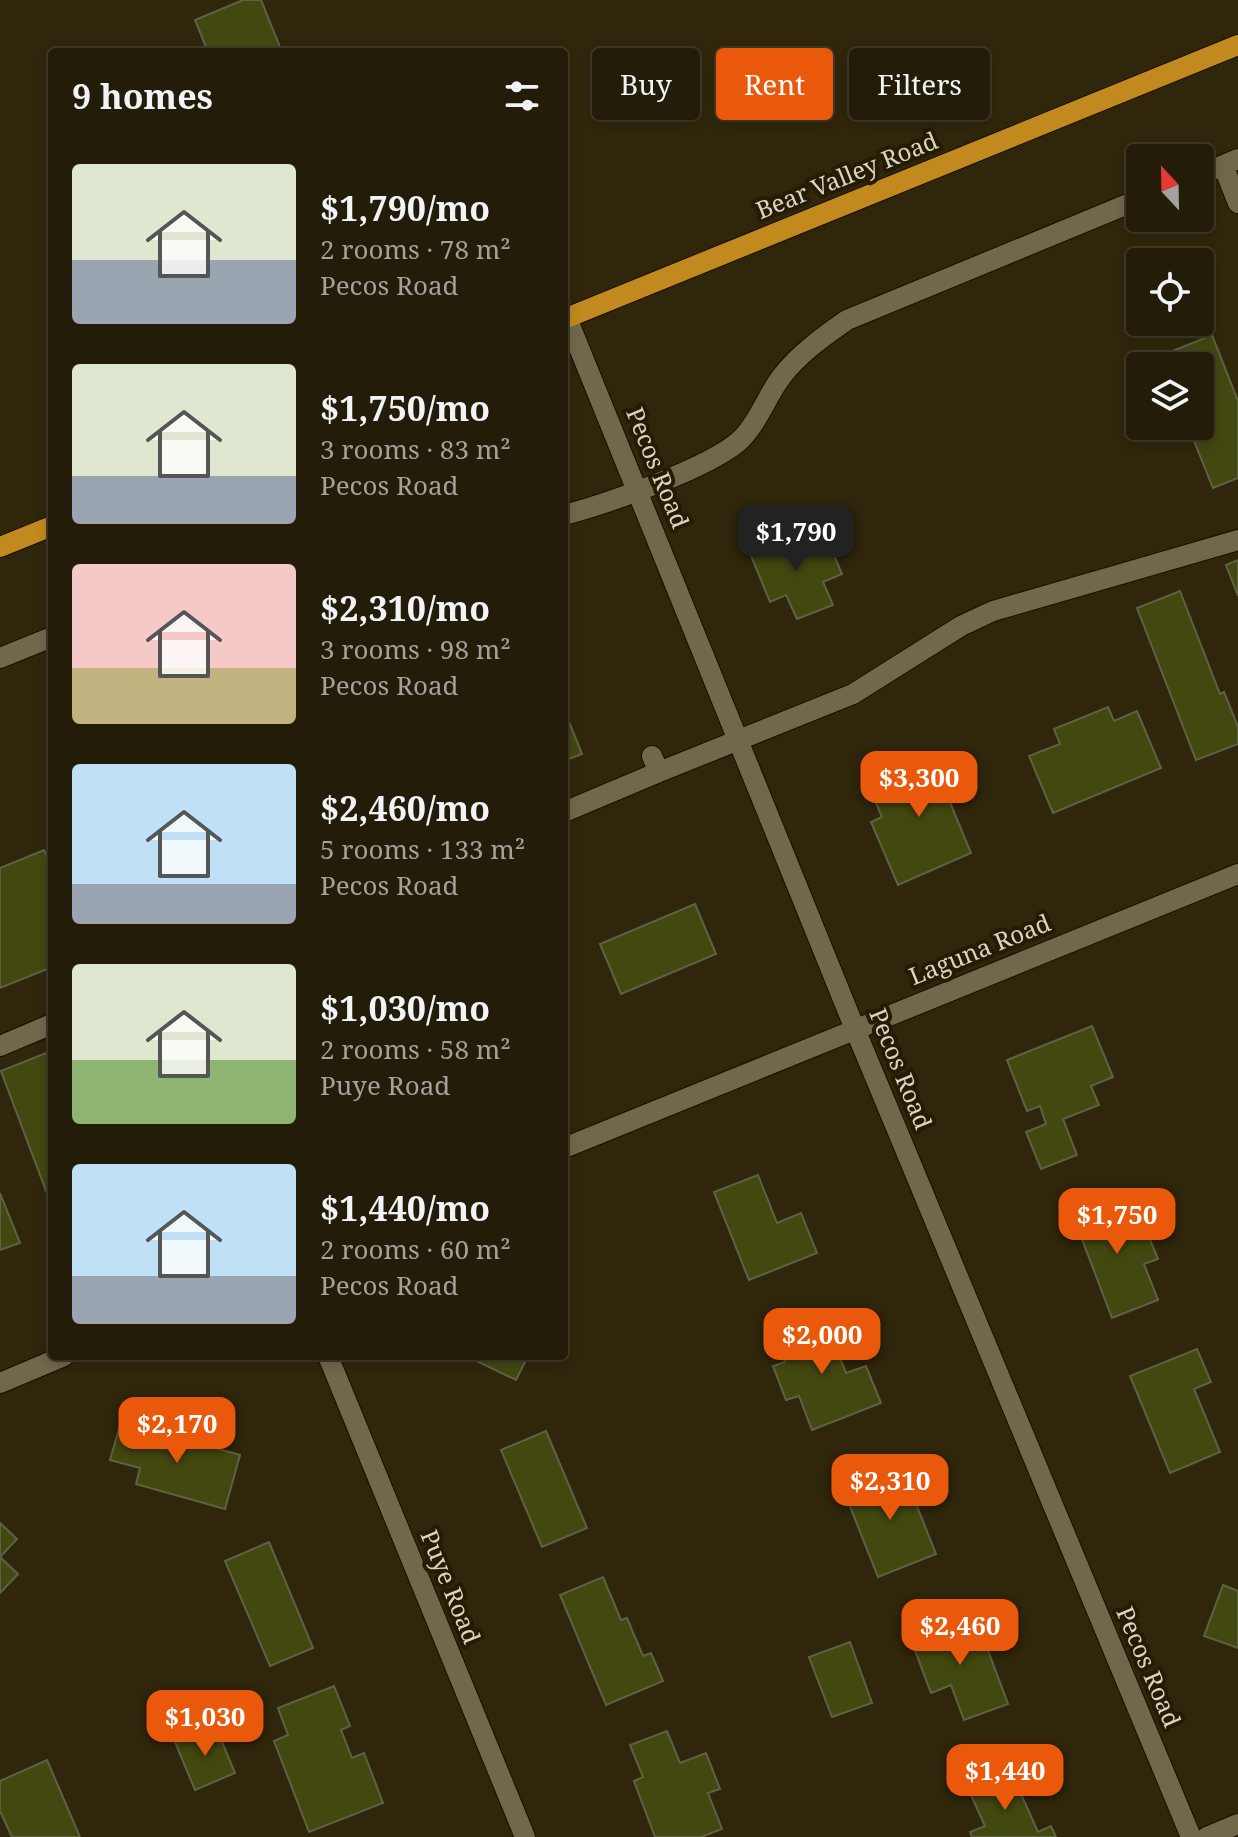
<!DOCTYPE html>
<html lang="en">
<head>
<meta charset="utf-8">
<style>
  :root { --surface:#231c08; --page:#2f2916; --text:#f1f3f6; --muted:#a3a19c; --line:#403a29; --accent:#ea580c }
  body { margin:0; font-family:"Noto Serif",serif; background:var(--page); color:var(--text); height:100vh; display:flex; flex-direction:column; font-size:30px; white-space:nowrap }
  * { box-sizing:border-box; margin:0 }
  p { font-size:26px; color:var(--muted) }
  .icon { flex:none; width:44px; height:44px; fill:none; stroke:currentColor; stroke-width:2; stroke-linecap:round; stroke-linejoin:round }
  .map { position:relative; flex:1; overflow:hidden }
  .details { position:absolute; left:48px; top:48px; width:520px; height:1312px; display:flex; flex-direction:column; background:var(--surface); border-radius:8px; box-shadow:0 4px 12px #0003,0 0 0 2px var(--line) }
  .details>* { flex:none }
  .top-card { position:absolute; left:592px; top:48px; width:526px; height:72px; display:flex; gap:16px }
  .needle { width:52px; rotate:338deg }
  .controls { position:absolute; left:1126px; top:144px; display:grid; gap:16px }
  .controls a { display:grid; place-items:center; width:88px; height:88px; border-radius:8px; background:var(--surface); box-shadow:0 4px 12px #0003,0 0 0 2px var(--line); font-size:40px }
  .price { position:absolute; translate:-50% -68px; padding:0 18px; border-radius:16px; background:var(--accent); color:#fff; font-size:26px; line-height:52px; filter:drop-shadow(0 2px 4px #0008) }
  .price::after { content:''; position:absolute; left:50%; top:48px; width:24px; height:18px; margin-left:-12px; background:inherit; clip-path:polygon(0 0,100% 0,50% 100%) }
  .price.current { background:#222; color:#fff }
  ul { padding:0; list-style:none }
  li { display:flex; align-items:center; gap:24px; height:200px; padding:0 24px }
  li span { display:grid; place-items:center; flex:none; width:224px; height:160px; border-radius:8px; color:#555 }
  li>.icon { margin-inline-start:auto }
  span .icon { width:96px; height:96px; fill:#fffc; stroke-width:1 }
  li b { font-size:34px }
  h2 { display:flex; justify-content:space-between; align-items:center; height:96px; padding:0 24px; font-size:34px }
  .pill { padding:0 28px; border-radius:8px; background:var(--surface); box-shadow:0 4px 12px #0003,0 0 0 2px var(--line); font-size:28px; line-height:72px }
  .pill.current { background:var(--accent); color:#fff }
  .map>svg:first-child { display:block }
  .building { fill:#434810; stroke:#5e6245; stroke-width:2 }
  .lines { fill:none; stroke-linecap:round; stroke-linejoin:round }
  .minor-casing { stroke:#170f00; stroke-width:22 }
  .major-casing { stroke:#170f00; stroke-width:22 }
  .minor { stroke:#71674b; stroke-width:20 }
  .major { stroke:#c1891e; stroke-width:20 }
  .labels { text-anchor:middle; stroke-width:8; stroke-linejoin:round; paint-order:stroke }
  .street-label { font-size:24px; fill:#d9d4c4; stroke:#251d03 }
</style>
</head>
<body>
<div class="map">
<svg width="1238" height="1837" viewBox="0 0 1238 1837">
  <rect width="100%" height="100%" fill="#2f260b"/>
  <!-- building -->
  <path class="building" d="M243 0H261L282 52H208L195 20Z
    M1212 335 1238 401V478L1213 488 1188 426H1200V366H1164L1160 356Z
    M782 532 791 554 827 539 842 574 823 582 833 605 797 619 786 595 770 602 747 546Z
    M1238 560V596L1226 565Z
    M1180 591 1220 694 1224 692 1238 727V744L1196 760 1137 608Z
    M1108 707 1114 721 1137 711 1161 768 1053 813 1029 756 1060 744 1054 729Z
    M564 709 582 754 564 761Z
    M943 752 961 795 949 800 971 853 898 885 871 822 882 817 868 784Z
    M44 850 52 869V967L0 988V868Z
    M695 904 716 954 621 994 600 944Z
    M1092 1026 1113 1077 1091 1086 1099 1105 1063 1119 1077 1155 1041 1169 1026 1132 1046 1124 1040 1106 1027 1111 1007 1060Z
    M46 1053 52 1068V1207L1 1071Z
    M758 1175 777 1223 801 1213 817 1253 749 1280 714 1192Z
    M0 1193 20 1243 0 1250Z
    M1116 1196 1130 1233 1145 1227 1158 1259 1144 1264 1158 1300 1112 1318 1072 1213Z
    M824 1316 846 1373 866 1366 881 1403 812 1430 799 1396 786 1400 773 1366 785 1362 775 1336Z
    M1197 1349 1211 1382 1194 1389 1220 1452 1170 1473 1130 1376Z
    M466 1356H528L516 1380Z
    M121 1422 240 1455 225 1509 136 1484 140 1468 110 1460Z
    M546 1431 587 1528 542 1547 501 1450Z
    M901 1466 936 1554 878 1577 843 1489Z
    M0 1523 17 1539 0 1557Z
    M269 1542 313 1648 270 1666 225 1561Z
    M0 1557 18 1574 0 1593Z
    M603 1577 621 1620 627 1618 643 1656 651 1653 663 1681 606 1705 560 1595Z
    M1223 1585 1238 1591V1648L1204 1636Z
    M968 1615 976 1640 983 1637 1008 1704 964 1720 951 1685 931 1693 910 1637Z
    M850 1642 872 1703 832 1717 809 1657Z
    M334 1686 350 1726 341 1730 352 1758 364 1753 383 1803 309 1832 274 1741 288 1735 278 1708Z
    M215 1725 235 1773 195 1790 175 1742Z
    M667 1731 680 1763 706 1753 720 1789 708 1793 722 1829 701 1837H655L634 1781 643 1777 630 1745Z
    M47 1760 80 1837H12L0 1811V1781Z
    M1012 1774 1038 1832 1051 1826 1056 1837H972L970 1832 985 1826 970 1793Z"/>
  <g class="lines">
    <!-- minor casing -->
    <g class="minor-casing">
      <path id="minor" d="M1223 165 1238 203
        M1200 175 1238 159
        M567 318 855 1029 1191 1837
        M564 515C606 504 706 469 738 442 757 426 767 395 782 376 800 353 824 336 847 320L1140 199
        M0 658 52 637
        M652 756 659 772 853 694 961 626 993 611 1238 540
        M564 812 659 772
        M0 1046 52 1024
        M564 1148 1238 874
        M328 1356 525 1837
        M0 1383 64 1356
        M1207 1837 1238 1824"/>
    </g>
    <!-- major casing -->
    <g class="major-casing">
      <path id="major" d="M564 319 1238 45
        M0 547 52 526"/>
    </g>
    <!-- minor -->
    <use href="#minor" class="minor"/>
    <!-- major -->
    <use href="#major" class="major"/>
  </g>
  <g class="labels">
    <!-- street labels -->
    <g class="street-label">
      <text transform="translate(847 176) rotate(-22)" y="8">Bear Valley Road</text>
      <text transform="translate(657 468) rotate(68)" y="8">Pecos Road</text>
      <text transform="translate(980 950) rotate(-22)" y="8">Laguna Road</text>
      <text transform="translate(900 1069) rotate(68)" y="8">Pecos Road</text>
      <text transform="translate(450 1587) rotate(68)" y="8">Puye Road</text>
      <text transform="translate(1148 1667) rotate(67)" y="8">Pecos Road</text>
    </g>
  </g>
</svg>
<div class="controls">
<a><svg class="needle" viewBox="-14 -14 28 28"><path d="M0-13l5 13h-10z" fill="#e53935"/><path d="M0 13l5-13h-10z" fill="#a3a19c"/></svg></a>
<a><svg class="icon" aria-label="locate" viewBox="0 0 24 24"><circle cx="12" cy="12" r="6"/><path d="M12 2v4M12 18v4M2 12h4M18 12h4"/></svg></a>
<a><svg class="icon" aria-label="layers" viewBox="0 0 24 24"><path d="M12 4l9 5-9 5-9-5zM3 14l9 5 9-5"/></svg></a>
</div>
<b class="price current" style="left:796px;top:573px">$1,790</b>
<b class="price" style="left:919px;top:819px">$3,300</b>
<b class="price" style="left:1117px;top:1256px">$1,750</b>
<b class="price" style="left:822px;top:1376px">$2,000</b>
<b class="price" style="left:177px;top:1465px">$2,170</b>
<b class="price" style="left:890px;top:1522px">$2,310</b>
<b class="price" style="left:960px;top:1667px">$2,460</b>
<b class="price" style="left:205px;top:1758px">$1,030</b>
<b class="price" style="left:1005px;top:1812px">$1,440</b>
<div class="top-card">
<a class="pill">Buy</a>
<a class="pill current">Rent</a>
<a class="pill">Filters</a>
</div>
<section class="details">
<h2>9 homes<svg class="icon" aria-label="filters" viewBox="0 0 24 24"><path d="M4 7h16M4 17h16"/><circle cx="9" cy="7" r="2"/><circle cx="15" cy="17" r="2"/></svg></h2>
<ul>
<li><span style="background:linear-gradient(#dfe7d0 60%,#9aa5b1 0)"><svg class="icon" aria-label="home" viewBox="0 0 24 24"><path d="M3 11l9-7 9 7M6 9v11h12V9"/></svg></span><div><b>$1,790/mo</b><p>2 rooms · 78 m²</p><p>Pecos Road</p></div></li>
<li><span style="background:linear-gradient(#dfe7d0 70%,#9aa5b1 0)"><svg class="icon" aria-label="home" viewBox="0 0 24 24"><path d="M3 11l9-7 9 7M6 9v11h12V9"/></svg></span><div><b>$1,750/mo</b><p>3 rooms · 83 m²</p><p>Pecos Road</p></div></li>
<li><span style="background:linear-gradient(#f6c9c9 65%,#c2b280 0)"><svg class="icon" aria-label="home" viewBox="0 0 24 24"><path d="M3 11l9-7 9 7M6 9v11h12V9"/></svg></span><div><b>$2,310/mo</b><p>3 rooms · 98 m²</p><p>Pecos Road</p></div></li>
<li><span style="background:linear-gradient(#bfe0f5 75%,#9aa5b1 0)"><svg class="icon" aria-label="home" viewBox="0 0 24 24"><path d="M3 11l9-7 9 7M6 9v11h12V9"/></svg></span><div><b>$2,460/mo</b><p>5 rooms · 133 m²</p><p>Pecos Road</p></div></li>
<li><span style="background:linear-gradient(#dfe7d0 60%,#8fb573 0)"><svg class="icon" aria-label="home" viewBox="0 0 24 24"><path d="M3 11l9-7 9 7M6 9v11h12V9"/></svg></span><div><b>$1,030/mo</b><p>2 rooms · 58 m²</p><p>Puye Road</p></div></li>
<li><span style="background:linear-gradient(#bfe0f5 70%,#9aa5b1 0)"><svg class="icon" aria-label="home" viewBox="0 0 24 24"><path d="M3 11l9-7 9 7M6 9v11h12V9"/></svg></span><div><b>$1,440/mo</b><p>2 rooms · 60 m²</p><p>Pecos Road</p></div></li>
</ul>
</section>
</div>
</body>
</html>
